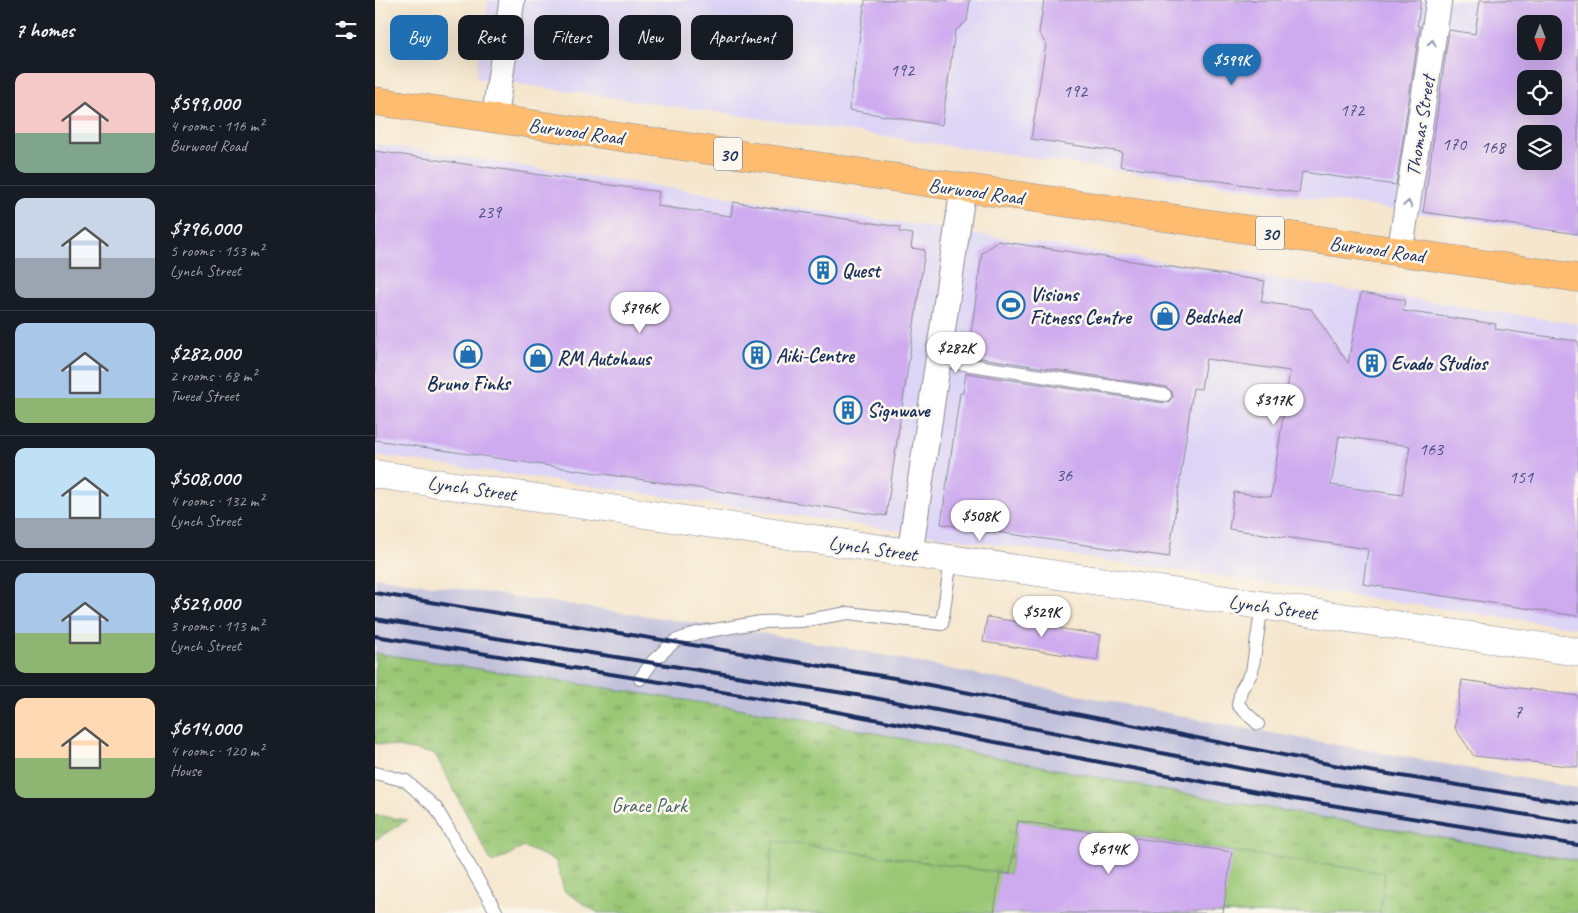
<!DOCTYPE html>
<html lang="en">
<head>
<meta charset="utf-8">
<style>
  :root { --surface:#171b24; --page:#20242c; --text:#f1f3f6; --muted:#9ea1a6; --line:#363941; --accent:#1f6fb2 }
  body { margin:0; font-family:Caveat,sans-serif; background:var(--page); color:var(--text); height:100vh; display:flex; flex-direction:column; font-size:19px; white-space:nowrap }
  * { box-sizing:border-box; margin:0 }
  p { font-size:16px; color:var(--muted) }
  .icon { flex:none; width:28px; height:28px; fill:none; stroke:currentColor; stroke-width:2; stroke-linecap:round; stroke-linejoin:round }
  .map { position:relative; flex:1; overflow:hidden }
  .side { display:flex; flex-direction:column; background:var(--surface); width:375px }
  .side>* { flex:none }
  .hud { position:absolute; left:15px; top:15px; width:475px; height:45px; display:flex; gap:10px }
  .needle { width:32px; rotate:180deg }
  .buttons { position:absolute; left:1142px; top:15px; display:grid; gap:10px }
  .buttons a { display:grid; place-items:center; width:45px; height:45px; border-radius:10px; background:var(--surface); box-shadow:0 5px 20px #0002; font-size:25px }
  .price { position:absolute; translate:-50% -42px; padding:0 11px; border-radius:18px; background:#fff; color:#222; font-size:16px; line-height:32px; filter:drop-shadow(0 1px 2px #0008) }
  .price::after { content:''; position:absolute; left:50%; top:30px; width:15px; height:11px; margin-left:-8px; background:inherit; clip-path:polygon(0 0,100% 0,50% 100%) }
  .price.current { background:var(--accent); color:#fff }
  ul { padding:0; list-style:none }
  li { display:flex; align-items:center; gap:15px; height:125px; padding:0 15px }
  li+li { border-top:1px solid var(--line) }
  li span { display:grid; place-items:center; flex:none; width:140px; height:100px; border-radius:10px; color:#555 }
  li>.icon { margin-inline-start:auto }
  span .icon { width:60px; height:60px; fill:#fffc; stroke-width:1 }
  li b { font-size:21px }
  h2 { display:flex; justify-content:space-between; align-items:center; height:60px; padding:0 15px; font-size:21px }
  .pill { padding:0 18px; border-radius:10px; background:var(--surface); box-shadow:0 5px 20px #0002; font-size:18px; line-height:45px }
  .pill.current { background:var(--accent); color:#fff }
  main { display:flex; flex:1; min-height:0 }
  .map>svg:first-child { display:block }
  .built { fill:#ddd5f6; fill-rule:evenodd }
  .railway { fill:#c2c1dc }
  .grass { fill:url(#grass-tufts); stroke:#5a7b6a }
  .pitch { fill:#9ac775; stroke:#5a7b6a }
  .building { fill:#ceabef; fill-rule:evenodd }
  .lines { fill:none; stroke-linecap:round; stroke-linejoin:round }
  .service-casing { stroke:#888a96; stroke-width:14 }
  .minor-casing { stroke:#888a96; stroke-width:27 }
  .tertiary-casing { stroke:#888a96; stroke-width:29 }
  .primary-casing { stroke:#888a96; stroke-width:29 }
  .service { stroke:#fff; stroke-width:12 }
  .minor { stroke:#fff; stroke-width:25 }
  .tertiary { stroke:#fff; stroke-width:28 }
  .primary { stroke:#fdbc70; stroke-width:28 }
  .rail { stroke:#1b2f5e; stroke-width:4 }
  .oneway { stroke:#8d97ae }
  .labels { text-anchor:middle; stroke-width:5; stroke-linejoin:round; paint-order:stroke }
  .number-label { font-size:18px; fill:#484e82 }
  .shield { fill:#fbf7ec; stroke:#5e6b89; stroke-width:1 }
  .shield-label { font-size:19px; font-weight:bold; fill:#1b2f5e }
  .street-label { font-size:20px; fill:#1b2f5e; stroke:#fbf7ec }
  .poi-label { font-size:20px; font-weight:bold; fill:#1b2f5e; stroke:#fbf7ec; text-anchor:start }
  .park-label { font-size:20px; fill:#415d65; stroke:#fbf7ec }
</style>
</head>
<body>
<main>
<section class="side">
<h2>7 homes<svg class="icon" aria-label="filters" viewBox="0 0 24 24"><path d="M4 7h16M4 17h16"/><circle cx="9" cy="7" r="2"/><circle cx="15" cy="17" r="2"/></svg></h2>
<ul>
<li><span style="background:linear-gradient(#f6c9c9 60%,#7fa58c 0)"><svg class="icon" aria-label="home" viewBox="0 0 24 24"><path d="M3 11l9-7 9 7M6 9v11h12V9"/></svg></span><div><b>$599,000</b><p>4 rooms · 116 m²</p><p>Burwood Road</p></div></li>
<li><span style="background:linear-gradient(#c9d6e8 60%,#9aa5b1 0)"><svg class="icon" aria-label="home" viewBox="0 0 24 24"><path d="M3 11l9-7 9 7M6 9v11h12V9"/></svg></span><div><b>$796,000</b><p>5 rooms · 153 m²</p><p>Lynch Street</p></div></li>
<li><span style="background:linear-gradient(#a9c7e8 75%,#8fb573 0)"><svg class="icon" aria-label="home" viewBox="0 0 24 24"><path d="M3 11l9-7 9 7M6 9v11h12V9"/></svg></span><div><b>$282,000</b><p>2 rooms · 68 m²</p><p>Tweed Street</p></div></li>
<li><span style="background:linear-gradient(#bfe0f5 70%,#9aa5b1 0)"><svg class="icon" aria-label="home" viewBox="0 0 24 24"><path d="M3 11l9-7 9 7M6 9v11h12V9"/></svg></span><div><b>$508,000</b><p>4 rooms · 132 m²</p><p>Lynch Street</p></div></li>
<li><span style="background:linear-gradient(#a9c7e8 60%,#8fb573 0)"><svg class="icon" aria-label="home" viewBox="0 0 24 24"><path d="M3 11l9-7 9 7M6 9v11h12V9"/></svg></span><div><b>$529,000</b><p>3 rooms · 113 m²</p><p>Lynch Street</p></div></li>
<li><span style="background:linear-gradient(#ffd9b3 60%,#8fb573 0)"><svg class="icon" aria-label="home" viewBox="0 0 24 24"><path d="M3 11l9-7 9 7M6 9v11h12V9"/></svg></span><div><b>$614,000</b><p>4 rooms · 120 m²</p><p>House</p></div></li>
</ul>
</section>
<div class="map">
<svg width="1203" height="913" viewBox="0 0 1203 913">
  <defs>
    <pattern id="grass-tufts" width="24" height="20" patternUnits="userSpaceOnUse" patternTransform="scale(1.25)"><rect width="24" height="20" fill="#9ac775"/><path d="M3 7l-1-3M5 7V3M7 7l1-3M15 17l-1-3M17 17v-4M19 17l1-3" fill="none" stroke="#7da263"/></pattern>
  </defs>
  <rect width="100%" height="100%" fill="#fbf7ec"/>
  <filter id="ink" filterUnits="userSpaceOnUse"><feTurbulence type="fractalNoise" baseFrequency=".02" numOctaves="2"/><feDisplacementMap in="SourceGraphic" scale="10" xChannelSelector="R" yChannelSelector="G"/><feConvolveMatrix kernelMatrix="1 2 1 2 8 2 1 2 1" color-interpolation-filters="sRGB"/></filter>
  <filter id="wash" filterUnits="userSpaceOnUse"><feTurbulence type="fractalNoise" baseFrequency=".0096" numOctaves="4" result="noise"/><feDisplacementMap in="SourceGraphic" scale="20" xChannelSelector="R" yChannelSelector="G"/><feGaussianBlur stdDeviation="1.12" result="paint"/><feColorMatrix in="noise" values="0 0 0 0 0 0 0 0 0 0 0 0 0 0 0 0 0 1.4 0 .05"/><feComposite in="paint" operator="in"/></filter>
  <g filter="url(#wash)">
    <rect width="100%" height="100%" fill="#f5e6cd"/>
    <!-- built -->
    <path class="built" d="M113 0H1203V236L101 78ZM1151 24H1179V51H1151ZM1151 79H1179V106H1151ZM1151 134H1179V161H1151Z
      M0 144 1203 324V628L0 455Z"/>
    <!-- railway -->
    <path class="railway" d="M0 577 349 627 472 648 857 726 1203 788V861L781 789 414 716 0 653Z"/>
    <!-- grass -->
    <path class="grass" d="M0 653 414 716 781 789 1203 861V913H223L189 891 181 861 149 847 117 863 60 754 0 743Z
      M0 815 32 820 0 840Z"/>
    <!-- pitch -->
    <path class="pitch" d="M643 821 1010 873 1005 913H388L399 841 635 874Z"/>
    <g id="blocks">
      <!-- building -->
      <path class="building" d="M490 0H595L592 21 580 31 567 125 474 110Z
        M669 0H1046L1042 26H1045L1021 185 927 172 924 193 745 166 747 152 656 139 671 44 664 33Z
        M1105 0H1203V234L1048 212 1074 30 1100 34ZM1151 24H1179V51H1151ZM1151 79H1179V106H1151ZM1151 134H1179V161H1151Z
        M0 151 284 192 282 206 356 216 358 202 525 227 524 232 538 234 536 248 550 250 511 516 0 440Z
        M623 241 890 281 886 302 936 309 973 363 986 293 1030 300 1028 311 1121 324 1120 329 1203 341V616L988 584 993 549 854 529 859 492 896 497 915 371 831 359 826 389 818 388 794 557 566 524 585 393H588L591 373 789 403 793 402 798 397 797 392 791 387 593 356 607 253ZM964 436 1035 446 1027 495 956 485Z
        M612 617 726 635 722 660 608 642Z
        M1087 680 1203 696V767L1099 756 1080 728Z
        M643 821 857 852 848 913H619L625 873 635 874Z"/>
    </g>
  </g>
  <g filter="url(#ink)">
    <use href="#blocks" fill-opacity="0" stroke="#888a96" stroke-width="1"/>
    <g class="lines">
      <!-- service casing -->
      <g class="service-casing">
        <path id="service" d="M563 360 790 395
          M265 679 278 661 300 641 322 633 386 622 426 621 473 613 567 624 576 559
          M883 724 863 705 866 690 877 672 887 605
          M0 773 31 781 61 808 122 913"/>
      </g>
      <!-- minor casing -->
      <g class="minor-casing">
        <path id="minor" d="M119 119 137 0
          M1025 252 1064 0
          M535 553 588 189"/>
      </g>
      <!-- tertiary casing -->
      <g class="tertiary-casing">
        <path id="tertiary" d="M0 474 1203 652"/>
      </g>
      <!-- primary casing -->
      <g class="primary-casing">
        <path id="primary" d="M0 101 1203 278"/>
      </g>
      <!-- service -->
      <use href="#service" class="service"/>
      <!-- minor -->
      <use href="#minor" class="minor"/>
      <!-- tertiary -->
      <use href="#tertiary" class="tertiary"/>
      <!-- primary -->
      <use href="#primary" class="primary"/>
      <!-- rail -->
      <path class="rail" d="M0 593 519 678 969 767 1203 804
        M0 619 494 697 901 775 1203 823
        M0 636 415 703 919 799 1203 845"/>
    </g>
    <!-- one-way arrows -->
    <defs><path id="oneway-chevron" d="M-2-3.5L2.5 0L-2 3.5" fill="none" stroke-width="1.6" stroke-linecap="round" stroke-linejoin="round" transform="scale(1.25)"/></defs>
    <g class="oneway">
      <use href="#oneway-chevron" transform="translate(1057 43) rotate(-81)"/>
      <use href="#oneway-chevron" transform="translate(1033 204) rotate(-81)"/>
    </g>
  </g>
  <!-- icons -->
  <defs>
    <g id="building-ring" transform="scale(1.4375)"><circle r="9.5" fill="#fbf7ec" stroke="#1f6fb2" stroke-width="1.5"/><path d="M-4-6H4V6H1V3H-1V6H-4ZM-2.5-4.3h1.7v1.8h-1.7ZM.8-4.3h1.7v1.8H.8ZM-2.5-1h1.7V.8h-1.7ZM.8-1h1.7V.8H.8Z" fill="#1f6fb2"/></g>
    <g id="stadium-ring" transform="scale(1.4375)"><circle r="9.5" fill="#fbf7ec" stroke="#1f6fb2" stroke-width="1.5"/><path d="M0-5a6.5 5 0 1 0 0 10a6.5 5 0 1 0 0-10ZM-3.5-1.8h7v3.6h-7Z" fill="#1f6fb2"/></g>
    <g id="shop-ring" transform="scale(1.4375)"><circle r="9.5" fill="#fbf7ec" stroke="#1f6fb2" stroke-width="1.5"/><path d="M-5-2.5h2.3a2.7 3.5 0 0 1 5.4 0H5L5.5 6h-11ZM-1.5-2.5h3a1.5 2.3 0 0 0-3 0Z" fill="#1f6fb2"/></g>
  </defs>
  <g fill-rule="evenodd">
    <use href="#building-ring" x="448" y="270"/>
    <use href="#stadium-ring" x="636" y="305"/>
    <use href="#shop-ring" x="790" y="316"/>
    <use href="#shop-ring" x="93" y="354"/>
    <use href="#building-ring" x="382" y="355"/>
    <use href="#shop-ring" x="163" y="358"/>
    <use href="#building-ring" x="997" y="363"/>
    <use href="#building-ring" x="473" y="410"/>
  </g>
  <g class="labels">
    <!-- number labels -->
    <g class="number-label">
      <text x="527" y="76">192</text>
      <text x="700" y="97">192</text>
      <text x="977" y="116">172</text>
      <text x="1079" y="150">170</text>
      <text x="1118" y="153">168</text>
      <text x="114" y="218">239</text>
      <text x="1056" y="455">163</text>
      <text x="689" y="481">36</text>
      <text x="1146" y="483">151</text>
      <text x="1143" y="718">7</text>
    </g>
    <!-- shield labels -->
    <g class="shield">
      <rect x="339" y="137.5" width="28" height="33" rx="4"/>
      <rect x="881" y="216.5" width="28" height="33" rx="4"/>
    </g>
    <g class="shield-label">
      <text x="353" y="161">30</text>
      <text x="895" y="240">30</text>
    </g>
    <!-- street labels -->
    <g class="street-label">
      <text transform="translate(1045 126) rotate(-81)" y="7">Thomas Street</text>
      <text transform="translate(201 131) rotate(8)" y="7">Burwood Road</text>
      <text transform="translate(601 191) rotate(8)" y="7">Burwood Road</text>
      <text transform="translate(1002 249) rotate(8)" y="7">Burwood Road</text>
      <text transform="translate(97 488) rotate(8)" y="7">Lynch Street</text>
      <text transform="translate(498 548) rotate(8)" y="7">Lynch Street</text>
      <text transform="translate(898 607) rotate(8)" y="7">Lynch Street</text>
    </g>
    <!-- poi labels -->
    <g class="poi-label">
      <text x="467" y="277">Quest</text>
      <text x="655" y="301">Visions<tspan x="655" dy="23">Fitness Centre</tspan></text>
      <text x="809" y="323">Bedshed</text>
      <text x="401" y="362">Aiki-Centre</text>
      <text x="182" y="365">RM Autohaus</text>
      <text x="1016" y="370">Evado Studios</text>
      <text x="93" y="390" text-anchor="middle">Bruno Finks</text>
      <text x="492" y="417">Signwave</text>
    </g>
    <!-- park labels -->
    <g class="park-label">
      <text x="274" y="812">Grace Park</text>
    </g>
  </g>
</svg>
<div class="buttons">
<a><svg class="needle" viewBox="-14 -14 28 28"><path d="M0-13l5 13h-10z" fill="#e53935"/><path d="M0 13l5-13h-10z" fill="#9ea1a6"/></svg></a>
<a><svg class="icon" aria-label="locate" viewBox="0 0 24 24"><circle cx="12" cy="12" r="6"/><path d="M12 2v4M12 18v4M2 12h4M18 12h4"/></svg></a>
<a><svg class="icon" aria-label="layers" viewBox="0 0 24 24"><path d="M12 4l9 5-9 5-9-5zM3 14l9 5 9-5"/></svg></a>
</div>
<b class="price current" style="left:857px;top:86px">$599K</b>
<b class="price" style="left:265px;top:334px">$796K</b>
<b class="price" style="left:581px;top:374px">$282K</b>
<b class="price" style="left:899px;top:426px">$317K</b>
<b class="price" style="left:605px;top:542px">$508K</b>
<b class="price" style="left:667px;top:638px">$529K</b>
<b class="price" style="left:734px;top:875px">$614K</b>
<div class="hud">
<a class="pill current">Buy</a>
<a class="pill">Rent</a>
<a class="pill">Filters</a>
<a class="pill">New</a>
<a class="pill">Apartment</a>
</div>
</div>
</main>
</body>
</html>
